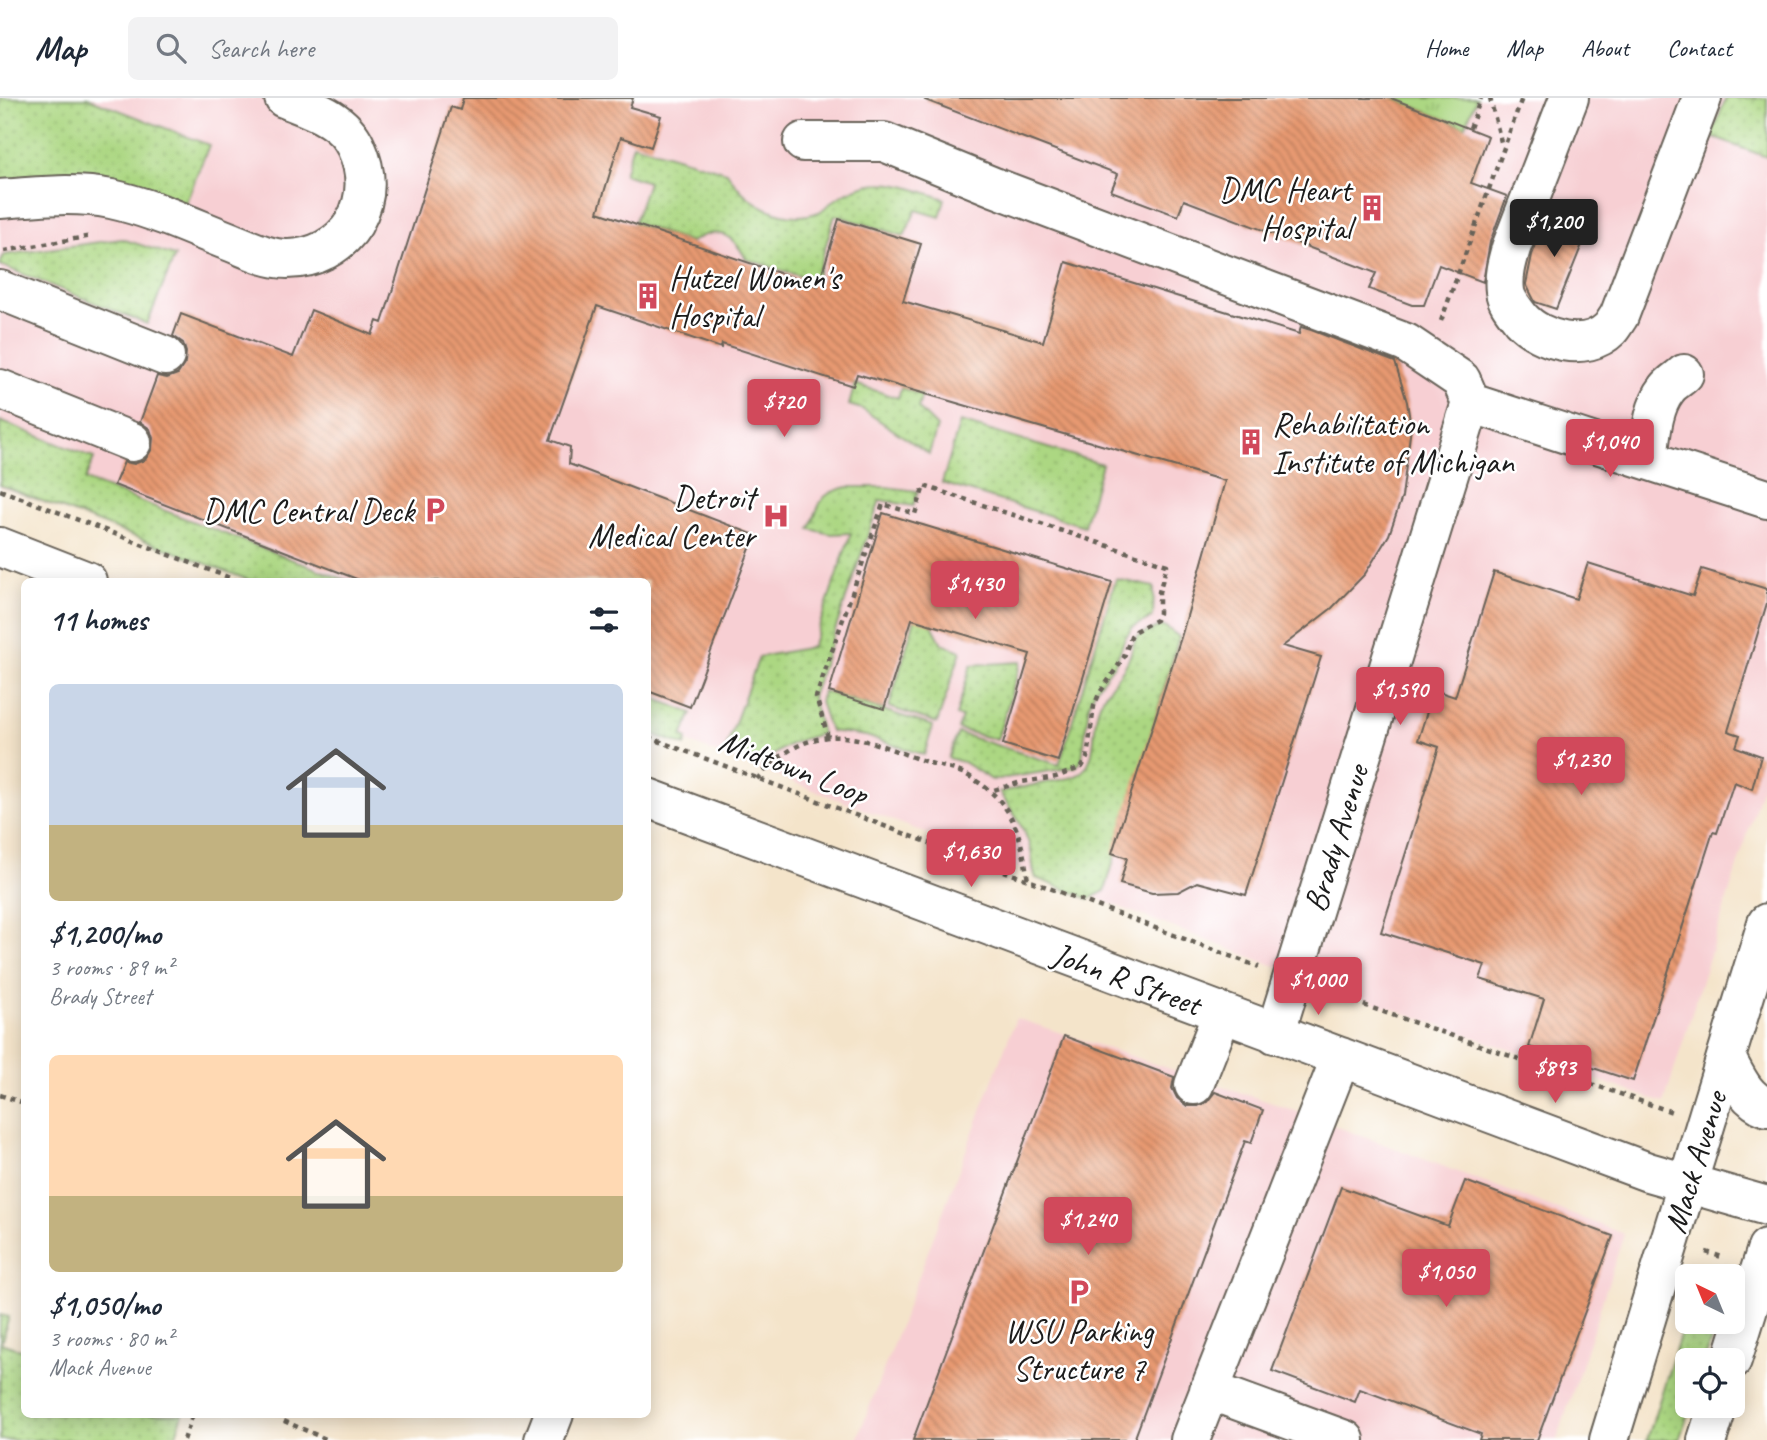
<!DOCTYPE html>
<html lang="en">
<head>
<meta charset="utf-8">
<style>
  :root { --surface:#fff; --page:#f2f2f3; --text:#1f2937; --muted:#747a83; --line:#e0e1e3; --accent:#d1495b }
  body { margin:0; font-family:Caveat,sans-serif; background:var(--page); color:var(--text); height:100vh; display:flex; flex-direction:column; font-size:26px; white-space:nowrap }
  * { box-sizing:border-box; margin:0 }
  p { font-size:23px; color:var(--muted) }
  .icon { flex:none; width:38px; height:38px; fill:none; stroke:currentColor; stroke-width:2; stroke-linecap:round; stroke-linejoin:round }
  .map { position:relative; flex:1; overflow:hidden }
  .side { position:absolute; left:21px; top:480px; width:630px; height:840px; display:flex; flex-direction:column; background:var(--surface); border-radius:10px; box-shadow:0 4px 18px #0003 }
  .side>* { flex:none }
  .needle { width:46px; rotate:317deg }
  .fabs { position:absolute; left:1675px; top:1166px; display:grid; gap:14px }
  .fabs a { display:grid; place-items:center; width:70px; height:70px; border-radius:10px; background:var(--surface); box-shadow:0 4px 18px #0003; font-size:35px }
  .price { position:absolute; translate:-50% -60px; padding:0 16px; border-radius:7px; background:var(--accent); color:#fff; font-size:23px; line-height:46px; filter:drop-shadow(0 2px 4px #0008) }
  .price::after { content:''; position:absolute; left:50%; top:42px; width:21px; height:16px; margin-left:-10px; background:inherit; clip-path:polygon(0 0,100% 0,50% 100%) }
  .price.active { background:#222; color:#fff }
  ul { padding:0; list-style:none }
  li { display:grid; align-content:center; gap:14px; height:371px; padding:0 28px }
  li span { display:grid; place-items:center; height:217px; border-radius:10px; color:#555 }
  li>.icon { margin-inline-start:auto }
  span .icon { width:126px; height:126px; fill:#fffc; stroke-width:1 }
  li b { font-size:30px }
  h2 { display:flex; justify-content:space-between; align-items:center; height:84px; padding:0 28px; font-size:30px }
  header { display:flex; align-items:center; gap:42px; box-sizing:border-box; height:98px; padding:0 35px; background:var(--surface); border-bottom:2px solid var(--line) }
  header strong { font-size:33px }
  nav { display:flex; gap:38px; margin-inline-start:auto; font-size:24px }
  .search { width:490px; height:63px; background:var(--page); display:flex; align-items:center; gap:18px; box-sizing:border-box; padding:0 24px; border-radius:10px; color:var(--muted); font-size:26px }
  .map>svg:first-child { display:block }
  .built { fill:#f7cfd3 }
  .grass { fill:url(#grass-dots); stroke:#647a4f; stroke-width:2 }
  .park { fill:url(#park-tufts); stroke:#647a4f; stroke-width:2 }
  .building { fill:url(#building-back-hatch) }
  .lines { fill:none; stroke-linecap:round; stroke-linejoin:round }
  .minor-casing { stroke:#686259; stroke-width:42 }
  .major-casing { stroke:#686259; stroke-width:42 }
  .path { stroke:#686259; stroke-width:4.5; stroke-dasharray:5 5; stroke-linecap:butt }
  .minor { stroke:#fff; stroke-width:38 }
  .major { stroke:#fff; stroke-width:38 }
  .labels { text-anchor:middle; stroke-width:5; stroke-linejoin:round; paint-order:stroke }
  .poi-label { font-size:33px; fill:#1c1c1c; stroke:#fff; text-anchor:end }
  .street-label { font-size:33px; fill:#1c1c1c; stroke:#fff }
</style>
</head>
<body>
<header>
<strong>Map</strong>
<div class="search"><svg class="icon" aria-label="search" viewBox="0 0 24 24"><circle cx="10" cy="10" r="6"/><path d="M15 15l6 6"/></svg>Search here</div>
<nav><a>Home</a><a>Map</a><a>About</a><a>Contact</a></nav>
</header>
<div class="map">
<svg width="1767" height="1342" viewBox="0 0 1767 1342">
  <defs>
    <pattern id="grass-dots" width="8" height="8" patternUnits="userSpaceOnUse" patternTransform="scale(1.75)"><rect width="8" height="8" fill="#acd782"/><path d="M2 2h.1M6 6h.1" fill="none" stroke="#93b870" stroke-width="1.8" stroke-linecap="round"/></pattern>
    <pattern id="park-tufts" width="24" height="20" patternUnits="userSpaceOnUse" patternTransform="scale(1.75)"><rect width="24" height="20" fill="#acd782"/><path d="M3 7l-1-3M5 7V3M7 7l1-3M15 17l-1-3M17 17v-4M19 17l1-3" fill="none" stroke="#93b870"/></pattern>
    <pattern id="building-back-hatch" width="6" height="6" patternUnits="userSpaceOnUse" patternTransform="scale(1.75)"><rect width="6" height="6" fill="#e79971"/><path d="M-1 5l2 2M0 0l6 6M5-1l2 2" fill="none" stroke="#ba7c5c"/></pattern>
  </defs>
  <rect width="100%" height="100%" fill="#fff"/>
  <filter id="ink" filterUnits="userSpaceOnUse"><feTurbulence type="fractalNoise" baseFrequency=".0143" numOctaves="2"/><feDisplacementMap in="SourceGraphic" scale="14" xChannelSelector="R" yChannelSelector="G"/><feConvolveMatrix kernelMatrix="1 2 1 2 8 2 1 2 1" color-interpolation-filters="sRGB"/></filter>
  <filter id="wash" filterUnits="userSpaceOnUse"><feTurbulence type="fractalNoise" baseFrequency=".00686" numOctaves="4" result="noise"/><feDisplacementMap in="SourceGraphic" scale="28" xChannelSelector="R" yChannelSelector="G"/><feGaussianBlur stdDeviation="1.57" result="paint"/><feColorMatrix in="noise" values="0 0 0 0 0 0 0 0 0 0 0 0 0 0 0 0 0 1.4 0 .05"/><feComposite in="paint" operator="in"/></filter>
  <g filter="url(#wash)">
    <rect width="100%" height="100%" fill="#f4e4ca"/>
    <!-- built -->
    <path class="built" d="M0 0H1767V672L1664 1005 1332 890 648 629V483H254L0 389Z
      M1016 920 1290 1011 1624 1136 1557 1342H857Z"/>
    <!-- grass -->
    <path class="grass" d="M0 0H88L209 47 185 107 0 83Z
      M1726 0H1767V59L1711 39Z
      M633 46 727 74C745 105 784 127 819 114 824 112 828 107 832 104 844 95 856 89 871 86 896 82 922 94 945 101L940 119 916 112 904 138 835 117 815 183 746 161C733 136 717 127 691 144L634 125 648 84 624 76Z
      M122 141 175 158 147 226 0 167 4 157Z
      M855 286 898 300 901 290 922 297 918 310 937 329 929 356 862 311 849 307Z
      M0 323 94 360 85 382 348 483H251L0 387Z
      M960 324 1102 366 1084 428 942 385Z
      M848 389H885L918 393 913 408 880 402 812 599 822 636C794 642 782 649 761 667L725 653 759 559 812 549 851 435 831 436 810 431C821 404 817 396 848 389Z
      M1116 481 1154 489 1153 519 1133 529 1125 540 1116 564 1095 592 1089 607 1082 661 1076 669 992 682 963 664 948 660 958 635 1059 667Z
      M916 517 932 527 942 546 961 553 937 625 889 609Z
      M1160 528 1167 530 1179 539 1105 793 1089 801 1036 780C1032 771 1033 762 1031 753 1026 731 1011 711 999 694L1074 679C1100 667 1091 634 1098 611 1103 595 1115 583 1124 570 1130 561 1133 549 1136 539Z
      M1021 564 997 642 958 631 962 619 956 618 971 567Z
      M823 593 933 628 924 657 866 638 830 633 820 604Z
      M648 598 692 615 682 638 687 641 685 648 648 634Z
      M1687 1215V1223H1716L1705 1262H1687V1307H1691L1679 1342H1647Z
      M0 1217 9 1219 1 1245 24 1253V1316H183L174 1342H0Z"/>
    <!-- park -->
    <path class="park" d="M1391 0H1477L1465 29Z"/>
    <g id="blocks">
      <!-- building -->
      <path class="building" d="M463 0H633L630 9 661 18 651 49 621 39 598 114 818 188 839 121 921 146 903 203 1043 244 1066 164 1299 236 1301 229 1311 232 1395 264 1407 304 1411 329 1402 399 1389 437 1365 476 1332 510 1283 548 1321 559 1246 797 1197 784 1178 794 1152 795 1120 786 1127 760 1112 755 1182 536 1225 383 857 276 853 288 722 246 721 250 597 208 550 342 570 349 569 366 755 437 690 609 648 593V483H362L114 387 124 364 134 366 145 362 152 351 153 340 150 331 140 324 157 278 167 280 178 276 185 265 186 254 183 245 173 238 181 216 293 259 311 212 372 237 377 223 382 225 451 9 460 12Z
        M926 0H1391L1488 38 1471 85 1507 98 1490 144 1483 184 1439 167 1424 207H1412L1369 191 1376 175 1184 102 1178 118 1111 93 1118 76 925 2Z
        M1548 114 1589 129 1556 211 1535 204 1526 186 1532 157Z
        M883 415 1112 484 1058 663 1003 646 1030 556 912 521 884 611 829 594Z
        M1588 465 1693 498 1702 471 1767 491V505L1728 633 1740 637 1736 649 1761 658 1752 691 1734 684 1717 735 1713 734 1633 983 1529 949 1544 901 1480 881 1485 867 1381 834 1439 649 1418 642 1434 592 1455 599 1494 474 1576 501Z
        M1064 938 1174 979 1172 990 1177 1000 1187 1008H1198L1207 1004 1215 994 1263 1012 1251 1045 1245 1043 1134 1342H913Z
        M1465 1083 1613 1138 1537 1342H1479L1481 1336 1360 1291 1355 1304 1272 1273 1341 1089 1448 1128Z"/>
    </g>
  </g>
  <g filter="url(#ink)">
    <use href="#blocks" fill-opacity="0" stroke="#686259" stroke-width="2"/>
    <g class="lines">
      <!-- minor casing -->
      <g class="minor-casing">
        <path id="minor" d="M1569 0 1511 150C1507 164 1503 178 1505 193 1506 203 1515 213 1521 221 1541 243 1586 255 1610 231 1613 228 1616 222 1619 218L1702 0
          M803 44H884L994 89 1406 245 1461 282 1471 305
          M0 101C36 98 76 94 111 101 153 110 192 129 231 144 249 151 268 161 287 161 314 161 340 148 354 125 368 100 368 75 356 49 343 20 311 11 284 0
          M0 192 165 258
          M0 291 132 344
          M1471 305 1767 401
          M1648 362C1651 339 1652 310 1667 291 1671 285 1679 281 1684 276
          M0 449 87 483
          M648 700 1648 1074 1767 1108
          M1275 936 1471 305
          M1194 987 1222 916
          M1209 1292 1345 1342
          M544 1342 554 1316
          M1190 1342 1341 959"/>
      </g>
      <!-- major casing -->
      <g class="major-casing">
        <path id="major" d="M1726 960C1737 980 1745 1001 1767 1009
          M1732 1262 1767 1150
          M1609 1342 1767 825
          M1707 1342 1718 1307"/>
      </g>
      <!-- path -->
      <path class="path" d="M1490 0 1502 48
        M1470 30 1481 0
        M4 153 92 138
        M1441 223 1522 0
        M0 392 238 483
        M648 639 1259 869
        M828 639 816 599 883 406 915 416 924 388 1167 467 1159 494V515L1156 522 1135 533 1131 538 1124 559 1099 596 1094 608 1087 660 1082 669 1056 679 1022 684 990 693
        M757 681C776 659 799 642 829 639 861 636 896 654 927 664 939 668 955 671 967 677 981 685 994 695 1004 708 1020 730 1024 756 1028 783
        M1326 894 1672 1014
        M0 997 24 1005
        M1706 1154 1725 1160
        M284 1323 328 1342
        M184 1342 193 1316"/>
      <!-- minor -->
      <use href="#minor" class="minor"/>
      <!-- major -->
      <use href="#major" class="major"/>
    </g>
  </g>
  <!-- icons -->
  <defs>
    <g id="building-bare" transform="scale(2.1)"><path d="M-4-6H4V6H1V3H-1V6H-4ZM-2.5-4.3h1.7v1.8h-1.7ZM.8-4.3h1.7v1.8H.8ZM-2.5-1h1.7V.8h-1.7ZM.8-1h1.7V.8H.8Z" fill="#d1495b" stroke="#fff" stroke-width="2.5" paint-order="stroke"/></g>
    <g id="parking-bare" transform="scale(2.1)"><path d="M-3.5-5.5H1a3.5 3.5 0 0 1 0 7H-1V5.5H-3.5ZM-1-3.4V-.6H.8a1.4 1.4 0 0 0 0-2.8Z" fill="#d1495b" stroke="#fff" stroke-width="2.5" paint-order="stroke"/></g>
    <g id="hospital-bare" transform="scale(2.1)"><path d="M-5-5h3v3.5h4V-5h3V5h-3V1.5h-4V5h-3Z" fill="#d1495b" stroke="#fff" stroke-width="2.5" paint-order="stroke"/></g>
  </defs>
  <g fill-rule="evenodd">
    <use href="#building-bare" x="1372" y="110"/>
    <use href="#building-bare" x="648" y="198"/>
    <use href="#building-bare" x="1251" y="344"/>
    <use href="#parking-bare" x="435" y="412"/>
    <use href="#hospital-bare" x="776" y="418"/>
    <use href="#parking-bare" x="1079" y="1194"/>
  </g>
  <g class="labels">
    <!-- poi labels -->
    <g class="poi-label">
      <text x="1351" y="103">DMC Heart<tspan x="1351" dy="38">Hospital</tspan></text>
      <text x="669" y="191" text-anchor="start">Hutzel Women's<tspan x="669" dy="38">Hospital</tspan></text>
      <text x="1272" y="337" text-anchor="start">Rehabilitation<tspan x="1272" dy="38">Institute of Michigan</tspan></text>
      <text x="755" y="411">Detroit<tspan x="755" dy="38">Medical Center</tspan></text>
      <text x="414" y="424">DMC Central Deck</text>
      <text x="1079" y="1244" text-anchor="middle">WSU Parking<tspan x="1079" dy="38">Structure 7</tspan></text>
    </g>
    <!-- street labels -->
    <g class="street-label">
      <text transform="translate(794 668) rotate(21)" y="12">Midtown Loop</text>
      <text transform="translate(1335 740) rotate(-73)" y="12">Brady Avenue</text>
      <text transform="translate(1127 880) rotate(20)" y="12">John R Street</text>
      <text transform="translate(1694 1064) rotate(-73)" y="12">Mack Avenue</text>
    </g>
  </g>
</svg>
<div class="fabs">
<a><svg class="needle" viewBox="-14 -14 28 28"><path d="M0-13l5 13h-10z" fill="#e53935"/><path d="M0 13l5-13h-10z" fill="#747a83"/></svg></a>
<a><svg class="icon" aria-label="locate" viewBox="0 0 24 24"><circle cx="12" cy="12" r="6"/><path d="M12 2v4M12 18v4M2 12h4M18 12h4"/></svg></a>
</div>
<b class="price active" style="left:1554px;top:161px">$1,200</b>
<b class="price" style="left:784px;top:341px">$720</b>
<b class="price" style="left:1610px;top:381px">$1,040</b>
<b class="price" style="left:975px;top:523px">$1,430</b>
<b class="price" style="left:1400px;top:629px">$1,590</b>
<b class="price" style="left:1581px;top:699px">$1,230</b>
<b class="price" style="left:971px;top:791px">$1,630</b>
<b class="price" style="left:1318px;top:919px">$1,000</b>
<b class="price" style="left:1555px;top:1007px">$893</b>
<b class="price" style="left:1088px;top:1159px">$1,240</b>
<b class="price" style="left:1446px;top:1211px">$1,050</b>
<section class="side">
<h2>11 homes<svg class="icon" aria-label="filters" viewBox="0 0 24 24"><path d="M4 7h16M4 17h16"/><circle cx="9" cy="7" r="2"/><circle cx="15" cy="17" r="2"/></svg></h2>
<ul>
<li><span style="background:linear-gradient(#c9d6e8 65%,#c2b280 0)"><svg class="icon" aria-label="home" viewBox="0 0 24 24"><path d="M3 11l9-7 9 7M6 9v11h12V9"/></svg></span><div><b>$1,200/mo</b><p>3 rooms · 89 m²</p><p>Brady Street</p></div></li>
<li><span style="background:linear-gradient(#ffd9b3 65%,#c2b280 0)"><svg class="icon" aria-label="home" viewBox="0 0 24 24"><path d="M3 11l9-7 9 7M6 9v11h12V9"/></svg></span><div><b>$1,050/mo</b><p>3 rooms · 80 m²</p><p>Mack Avenue</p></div></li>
</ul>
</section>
</div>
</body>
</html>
